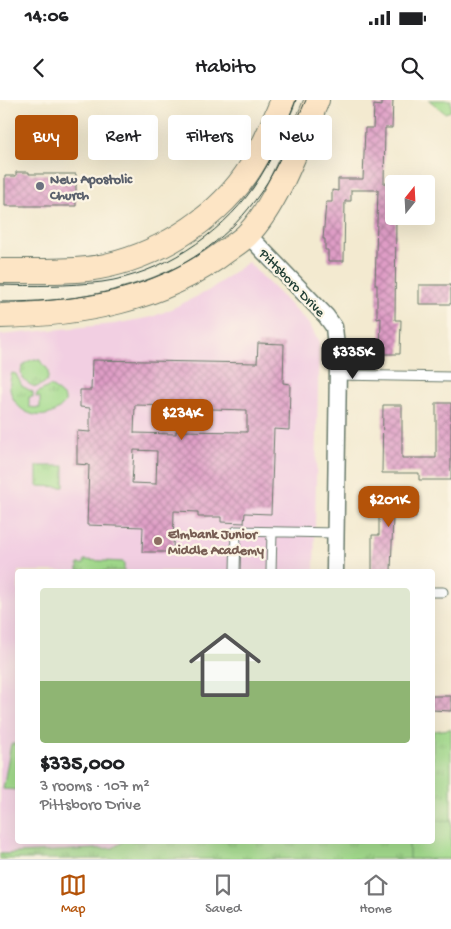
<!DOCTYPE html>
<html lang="en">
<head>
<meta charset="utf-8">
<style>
  :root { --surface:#fff; --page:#f6f6f6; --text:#202124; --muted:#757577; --line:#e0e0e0; --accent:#b45309 }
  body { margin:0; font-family:"Gochi Hand",sans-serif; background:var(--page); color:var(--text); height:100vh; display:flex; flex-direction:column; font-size:19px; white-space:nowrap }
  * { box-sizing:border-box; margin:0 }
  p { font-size:16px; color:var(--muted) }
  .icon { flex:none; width:28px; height:28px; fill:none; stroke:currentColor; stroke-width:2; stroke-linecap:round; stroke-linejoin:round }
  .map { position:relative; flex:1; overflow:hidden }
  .details { position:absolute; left:15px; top:469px; width:420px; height:275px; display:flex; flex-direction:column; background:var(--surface); border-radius:5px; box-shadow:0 5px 20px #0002 }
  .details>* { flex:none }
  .guide { position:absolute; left:15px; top:15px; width:421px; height:45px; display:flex; gap:10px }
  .needle { width:32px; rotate:18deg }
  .buttons { position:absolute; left:385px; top:75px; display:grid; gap:10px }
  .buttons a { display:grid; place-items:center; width:50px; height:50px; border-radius:5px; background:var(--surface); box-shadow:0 5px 20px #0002; font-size:25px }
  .price { position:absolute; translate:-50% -42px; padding:0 11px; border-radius:10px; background:var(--accent); color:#fff; font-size:16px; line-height:32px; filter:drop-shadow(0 1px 2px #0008) }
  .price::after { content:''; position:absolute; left:50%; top:30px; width:15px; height:11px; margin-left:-8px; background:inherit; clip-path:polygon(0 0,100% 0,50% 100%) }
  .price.on { background:#222; color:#fff }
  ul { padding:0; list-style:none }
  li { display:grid; align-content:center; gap:10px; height:265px; padding:0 25px }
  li+li { border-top:1px solid var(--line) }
  li span { display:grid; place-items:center; height:155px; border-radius:5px; color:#555 }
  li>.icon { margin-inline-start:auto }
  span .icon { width:90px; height:90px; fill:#fffc; stroke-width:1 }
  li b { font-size:21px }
  .chip { padding:0 18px; border-radius:5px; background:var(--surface); box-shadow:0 5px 20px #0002; font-size:18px; line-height:45px }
  .chip.on { background:var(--accent); color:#fff }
  .status { display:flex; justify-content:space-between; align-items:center; height:35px; padding:0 25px; background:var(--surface); direction:ltr }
  .status svg { height:14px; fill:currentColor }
  header { display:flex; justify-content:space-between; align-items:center; height:65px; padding:0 25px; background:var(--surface); font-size:22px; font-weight:600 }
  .tabs { display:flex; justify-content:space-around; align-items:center; height:70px; border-top:1px solid var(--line); background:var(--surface); font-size:14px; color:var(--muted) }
  .tabs a { display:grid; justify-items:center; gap:2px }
  .tabs .on { color:var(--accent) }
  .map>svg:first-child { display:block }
  .built { fill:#f2cfe2 }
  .park { fill:url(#park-tufts); stroke:#608c60 }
  .garden { fill:#a2da8c; stroke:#608c60 }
  .building { fill:url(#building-cross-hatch); fill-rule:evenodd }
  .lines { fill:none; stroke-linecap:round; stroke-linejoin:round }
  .lane-casing { stroke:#697a6b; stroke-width:11 }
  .street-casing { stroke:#697a6b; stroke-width:19 }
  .secondary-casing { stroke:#697a6b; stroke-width:26 }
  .lane { stroke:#fff; stroke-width:9 }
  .street { stroke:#fff; stroke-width:16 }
  .secondary { stroke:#fde5c5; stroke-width:24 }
  .tram { stroke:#1f3d34; stroke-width:1 }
  .worship-dot { fill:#6b7280; stroke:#fcf5e5; stroke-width:2 }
  .education-dot { fill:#8d6e63; stroke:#fcf5e5; stroke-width:2 }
  .labels { text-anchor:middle; stroke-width:4.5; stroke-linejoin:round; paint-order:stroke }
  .worship-label { font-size:14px; font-weight:bold; fill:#5b616d; stroke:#fcf5e5; text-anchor:start }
  .street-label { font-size:14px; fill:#1f3d34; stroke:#fcf5e5 }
  .education-label { font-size:14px; font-weight:bold; fill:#785e54; stroke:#fcf5e5; text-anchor:start }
</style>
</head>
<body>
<div class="status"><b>14:06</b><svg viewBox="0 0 49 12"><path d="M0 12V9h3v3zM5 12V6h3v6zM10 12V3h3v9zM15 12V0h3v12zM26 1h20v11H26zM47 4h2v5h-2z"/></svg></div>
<header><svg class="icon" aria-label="back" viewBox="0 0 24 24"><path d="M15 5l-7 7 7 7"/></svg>Habito<svg class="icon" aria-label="search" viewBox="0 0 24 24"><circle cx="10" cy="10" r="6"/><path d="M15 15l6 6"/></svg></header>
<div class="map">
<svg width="451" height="759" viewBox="0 0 451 759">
  <defs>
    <pattern id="park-tufts" width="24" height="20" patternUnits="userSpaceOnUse" patternTransform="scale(1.25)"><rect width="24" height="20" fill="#a2da8c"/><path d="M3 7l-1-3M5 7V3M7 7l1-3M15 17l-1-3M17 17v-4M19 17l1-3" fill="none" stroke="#8bbc79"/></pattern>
    <pattern id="building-cross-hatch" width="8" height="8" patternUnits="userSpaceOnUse" patternTransform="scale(1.25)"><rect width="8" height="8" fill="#df9dc6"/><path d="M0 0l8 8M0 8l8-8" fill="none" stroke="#b481a2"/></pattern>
  </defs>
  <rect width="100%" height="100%" fill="#fcf5e5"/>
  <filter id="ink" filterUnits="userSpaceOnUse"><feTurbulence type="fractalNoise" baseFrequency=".02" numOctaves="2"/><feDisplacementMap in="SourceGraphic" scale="10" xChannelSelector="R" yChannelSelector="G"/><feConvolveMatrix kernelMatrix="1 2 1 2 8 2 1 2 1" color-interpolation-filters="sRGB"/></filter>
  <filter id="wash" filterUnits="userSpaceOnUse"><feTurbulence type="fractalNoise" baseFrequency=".0096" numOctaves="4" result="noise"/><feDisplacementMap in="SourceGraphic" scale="20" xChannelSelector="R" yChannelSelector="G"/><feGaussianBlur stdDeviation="1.12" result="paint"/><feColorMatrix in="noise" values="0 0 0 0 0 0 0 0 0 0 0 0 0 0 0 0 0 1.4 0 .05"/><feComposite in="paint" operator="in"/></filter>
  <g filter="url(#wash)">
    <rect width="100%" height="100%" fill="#f3ead0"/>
    <!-- built -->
    <path class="built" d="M248 162 309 224 319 242 314 471H18V741H124L113 748 0 754V235L114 224 152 217 169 210 208 191Z"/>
    <!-- park -->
    <path class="park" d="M429 0H451V11L445 13Z
      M35 259 40 260 43 265 47 268C51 280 46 283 36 287 18 282 15 263 35 259Z
      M12 273 16 274 22 286 33 292V297H29V307L40 308V297H36L37 293 50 286 54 288 65 298V303C41 332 0 306 12 273Z
      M37 366H64V387L37 386Z
      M84 460 124 462V471H78V464H84Z
      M451 629V759H0V754L113 748 124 741H432L433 631Z"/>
    <!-- garden -->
    <path class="garden" d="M11 644H17V690L3 689Z
      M433 721H451V759H409V741H432Z"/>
    <g id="blocks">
      <!-- building -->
      <path class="building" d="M382 0H393L392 28H385L384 83 396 84H394V116H396L395 220H401L400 254H380L381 218 377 219V185H375L378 90H351V101H345L344 161H328V150H325V139H323L326 102H332V90L338 91V79H363L365 28H373L374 5 382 6Z
        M16 72H29V74H76V106H5V76H16Z
        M419 185H451V204H419Z
        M258 243 284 244 283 283 290 284 289 330 274 329 271 414 245 413 244 423 221 422V417H198V412L174 411 173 452H142L143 427 87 425 89 365 77 364V331L90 332V308L80 307V290H91L92 260 257 263ZM135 305 177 306V308L247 310V332L176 331V334L134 333ZM134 350 157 351 156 384 132 383Z
        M436 303H451V380H419V373H382L383 305H402V358H436Z
        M379 396H416V417H393L391 471H372V435H379Z
        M432 596H451V611L432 610Z"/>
    </g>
  </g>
  <g filter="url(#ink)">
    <use href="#blocks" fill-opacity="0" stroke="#697a6b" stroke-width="1"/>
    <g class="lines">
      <!-- lane casing -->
      <g class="lane-casing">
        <path id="lane" d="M337 275 451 277
          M235 471 236 431 336 433
          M271 471 272 432
          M432 492H443"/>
      </g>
      <!-- street casing -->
      <g class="street-casing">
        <path id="street" d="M247 134 326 216 334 227 338 266 335 471"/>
      </g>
      <!-- secondary casing -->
      <g class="secondary-casing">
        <path id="secondary" d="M0 171C29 171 58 172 87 169 144 162 203 129 239 84 259 59 271 29 283 0
          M0 216C80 214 161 201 226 151 233 146 241 141 247 135 277 105 300 40 317 0"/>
      </g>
      <!-- lane -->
      <use href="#lane" class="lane"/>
      <!-- street -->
      <use href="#street" class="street"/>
      <!-- secondary -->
      <use href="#secondary" class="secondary"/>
      <!-- tram -->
      <path class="tram" d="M0 185C34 186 68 186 102 182 161 174 219 136 253 88 272 61 284 30 296 0
        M0 202C103 202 199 182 261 92 280 64 292 31 306 0"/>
    </g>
  </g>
  <!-- markers -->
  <circle class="worship-dot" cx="40" cy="86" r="5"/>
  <circle class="education-dot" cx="158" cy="441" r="5"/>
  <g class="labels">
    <!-- worship labels -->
    <g class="worship-label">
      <text x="50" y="83">New Apostolic<tspan x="50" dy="16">Church</tspan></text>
    </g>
    <!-- street labels -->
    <g class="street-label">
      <text transform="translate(293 182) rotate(46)" y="5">Pittsboro Drive</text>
    </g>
    <!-- education labels -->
    <g class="education-label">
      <text x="168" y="438">Elmbank Junior<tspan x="168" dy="16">Middle Academy</tspan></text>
    </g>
  </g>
</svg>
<div class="buttons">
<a><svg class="needle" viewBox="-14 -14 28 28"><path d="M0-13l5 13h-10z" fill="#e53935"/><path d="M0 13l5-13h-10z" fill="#757577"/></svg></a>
</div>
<b class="price on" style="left:353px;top:280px">$335K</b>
<b class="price" style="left:182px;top:341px">$234K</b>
<b class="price" style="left:389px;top:428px">$201K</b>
<div class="guide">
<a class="chip on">Buy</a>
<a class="chip">Rent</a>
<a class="chip">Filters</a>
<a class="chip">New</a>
</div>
<section class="details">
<ul>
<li><span style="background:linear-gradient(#dfe7d0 60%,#8fb573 0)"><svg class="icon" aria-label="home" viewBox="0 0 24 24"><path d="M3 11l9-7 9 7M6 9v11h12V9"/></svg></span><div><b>$335,000</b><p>3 rooms · 107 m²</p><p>Pittsboro Drive</p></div></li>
</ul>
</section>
</div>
<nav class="tabs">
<a class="on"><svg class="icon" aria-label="map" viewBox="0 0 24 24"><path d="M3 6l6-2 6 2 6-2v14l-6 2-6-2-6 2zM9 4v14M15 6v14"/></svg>Map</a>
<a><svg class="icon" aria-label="saved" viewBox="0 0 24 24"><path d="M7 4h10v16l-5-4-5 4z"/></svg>Saved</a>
<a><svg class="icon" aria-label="home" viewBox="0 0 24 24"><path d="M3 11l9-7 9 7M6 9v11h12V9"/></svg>Home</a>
</nav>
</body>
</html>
